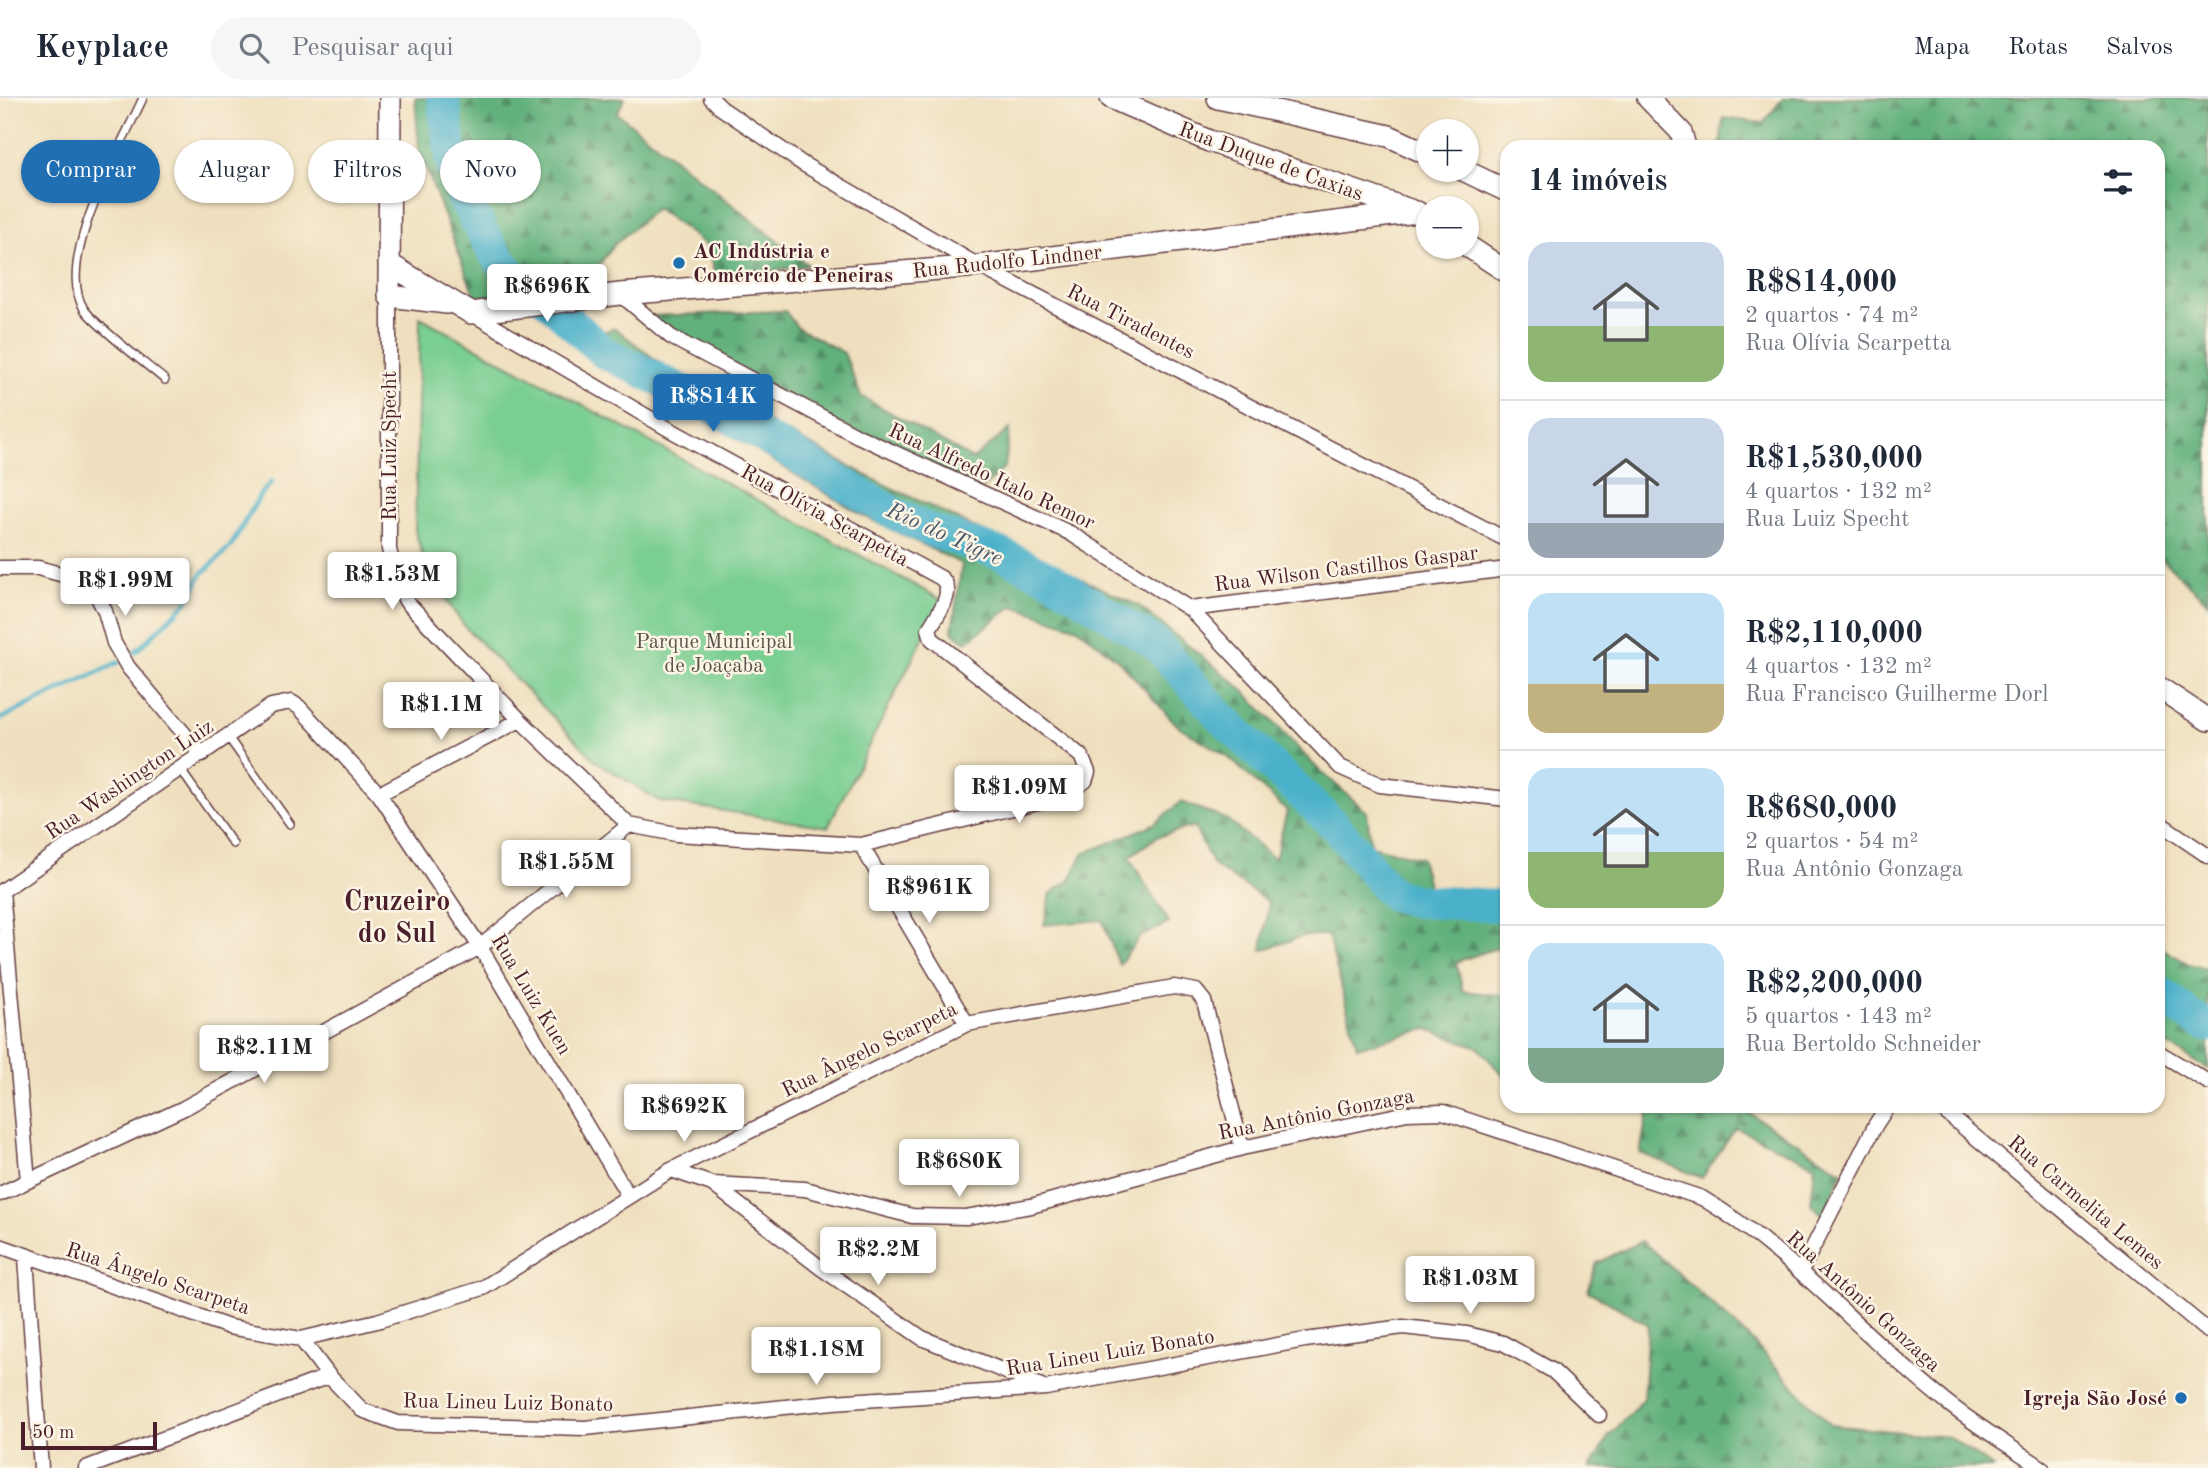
<!DOCTYPE html>
<html lang="pt">
<head>
<meta charset="utf-8">
<style>
  :root { --surface:#fff; --page:#f6f6f7; --text:#1f2937; --muted:#747a83; --line:#e0e1e3; --accent:#1f6fb2 }
  body { margin:0; font-family:"Old Standard TT",serif; background:var(--page); color:var(--text); height:100vh; display:flex; flex-direction:column; font-size:26px; white-space:nowrap }
  * { box-sizing:border-box; margin:0 }
  p { font-size:23px; color:var(--muted) }
  .icon { flex:none; width:38px; height:38px; fill:none; stroke:currentColor; stroke-width:2; stroke-linecap:round; stroke-linejoin:round }
  .map { position:relative; flex:1; overflow:hidden }
  .details { position:absolute; left:1500px; top:42px; width:665px; height:973px; display:flex; flex-direction:column; background:var(--surface); border-radius:21px; box-shadow:0 2px 5px #0004 }
  .details>* { flex:none }
  .top-card { position:absolute; left:21px; top:42px; width:665px; height:63px; display:flex; gap:14px }
  .buttons { position:absolute; left:1416px; top:21px; display:grid; gap:14px }
  .buttons a { display:grid; place-items:center; width:63px; height:63px; border-radius:50%; background:var(--surface); box-shadow:0 2px 5px #0004; font-size:35px }
  .scale { position:absolute; left:21px; bottom:18px; width:136px; box-sizing:border-box; padding-left:7px; border:4px solid #4a1f2b; border-top:0; font-size:19px; line-height:24px; white-space:nowrap; color:#4a1f2b; -webkit-text-stroke:5px #fcf5e5; paint-order:stroke }
  .price { position:absolute; translate:-50% -60px; padding:0 16px; border-radius:7px; background:#fff; color:#222; font-size:23px; line-height:46px; filter:drop-shadow(0 2px 4px #0008) }
  .price::after { content:''; position:absolute; left:50%; top:42px; width:21px; height:16px; margin-left:-10px; background:inherit; clip-path:polygon(0 0,100% 0,50% 100%) }
  .price.on { background:var(--accent); color:#fff }
  ul { padding:0; list-style:none }
  li { display:flex; align-items:center; gap:21px; height:175px; padding:0 28px }
  li+li { border-top:2px solid var(--line) }
  li span { display:grid; place-items:center; flex:none; width:196px; height:140px; border-radius:21px; color:#555 }
  li>.icon { margin-inline-start:auto }
  span .icon { width:84px; height:84px; fill:#fffc; stroke-width:1 }
  li b { font-size:30px }
  h2 { display:flex; justify-content:space-between; align-items:center; height:84px; padding:0 28px; font-size:30px }
  .pill { padding:0 24px; border-radius:32px; background:var(--surface); box-shadow:0 2px 5px #0004; font-size:24px; line-height:63px }
  .pill.on { background:var(--accent); color:#fff }
  header { display:flex; align-items:center; gap:42px; box-sizing:border-box; height:98px; padding:0 35px; background:var(--surface); border-bottom:2px solid var(--line) }
  header strong { font-size:33px }
  nav { display:flex; gap:38px; margin-inline-start:auto; font-size:24px }
  .search { width:490px; height:63px; background:var(--page); display:flex; align-items:center; gap:18px; box-sizing:border-box; padding:0 24px; border-radius:38px; color:var(--muted); font-size:26px }
  .map>svg:first-child { display:block }
  .green { fill:#79ce92; stroke:#62765e; stroke-width:2 }
  .forest { fill:url(#forest-firs); stroke:#566854; stroke-width:2 }
  .lines { fill:none; stroke-linecap:round; stroke-linejoin:round }
  .stream { stroke:#4bb1ca; stroke-width:5 }
  .river { stroke:#4bb1ca; stroke-width:33 }
  .lane-casing { stroke:#633c41; stroke-width:10 }
  .street-casing { stroke:#633c41; stroke-width:17 }
  .secondary-casing { stroke:#633c41; stroke-width:24 }
  .lane { stroke:#fff; stroke-width:7 }
  .street { stroke:#fff; stroke-width:14 }
  .secondary { stroke:#fff; stroke-width:21 }
  .poi-dot { fill:#1f6fb2; stroke:#fcf5e5; stroke-width:2.5 }
  .labels { text-anchor:middle; stroke-width:5; stroke-linejoin:round; paint-order:stroke }
  .street-label { font-size:21px; fill:#4a1f2b; stroke:#fcf5e5 }
  .poi-label { font-size:21px; font-weight:bold; fill:#4a1f2b; stroke:#fcf5e5; text-anchor:start }
  .park-label { font-size:21px; fill:#58544a; stroke:#fcf5e5 }
  .water-label { font-size:23px; font-style:italic; fill:#4a596b; stroke:#fcf5e5 }
  .district-label { font-size:28px; font-weight:bold; fill:#4a1f2b; stroke:#fcf5e5 }
</style>
</head>
<body>
<header>
<strong>Keyplace</strong>
<div class="search"><svg class="icon" aria-label="search" viewBox="0 0 24 24"><circle cx="10" cy="10" r="6"/><path d="M15 15l6 6"/></svg>Pesquisar aqui</div>
<nav><a>Mapa</a><a>Rotas</a><a>Salvos</a></nav>
</header>
<div class="map">
<svg width="2208" height="1370" viewBox="0 0 2208 1370">
  <defs>
    <pattern id="forest-firs" width="22" height="20" patternUnits="userSpaceOnUse" patternTransform="scale(1.75)"><rect width="22" height="20" fill="#62b17c"/><path d="M5 1l3.5 6h-7zM16 11l3.5 6h-7z" fill="#538f66"/></pattern>
  </defs>
  <rect width="100%" height="100%" fill="#fcf5e5"/>
  <filter id="ink" filterUnits="userSpaceOnUse"><feTurbulence type="fractalNoise" baseFrequency=".0143" numOctaves="2"/><feDisplacementMap in="SourceGraphic" scale="14" xChannelSelector="R" yChannelSelector="G"/><feConvolveMatrix kernelMatrix="1 2 1 2 8 2 1 2 1" color-interpolation-filters="sRGB"/></filter>
  <filter id="wash" filterUnits="userSpaceOnUse"><feTurbulence type="fractalNoise" baseFrequency=".00686" numOctaves="4" result="noise"/><feDisplacementMap in="SourceGraphic" scale="28" xChannelSelector="R" yChannelSelector="G"/><feGaussianBlur stdDeviation="1.57" result="paint"/><feColorMatrix in="noise" values="0 0 0 0 0 0 0 0 0 0 0 0 0 0 0 0 0 1.4 0 .05"/><feComposite in="paint" operator="in"/></filter>
  <g filter="url(#wash)">
    <rect width="100%" height="100%" fill="#efdfbe"/>
    <!-- green -->
    <path class="green" d="M420 219 942 502 828 729 659 703 596 663 466 530 430 480 415 433Z"/>
    <!-- forest -->
    <path class="forest" d="M415 0H625L617 15 808 167 770 173 714 175 710 150 656 110 615 146 582 189 475 199 419 51Z
      M1783 0H2208V505L2158 457V49H1720L1723 20 1763 25Z
      M785 213 798 230 844 255 861 298 973 361 1010 331 1005 369 982 391 828 321 669 236 650 218Z
      M615 230 660 265 871 380 1139 508 1240 589 1316 669 1367 714 1371 748 1421 760 1429 791 1496 799 1499 849 1456 864 1463 893 1507 898V982L1478 949 1427 931 1357 949 1328 837 1303 838 1262 852 1269 804 1213 767 1194 728 1157 739 1129 759 1169 825 1140 839 1119 867 1102 822 1044 827 1051 795 1069 783 1083 756 1154 726 1181 704 1226 721 1275 761 1287 713 1228 659 1178 628 1119 563 1078 530 1013 508 966 544 952 533 962 466 864 418 575 243Z
      M2158 848 2189 866 2208 871V971L2158 941Z
      M1649 1008H1738L1843 1074 1823 1117 1811 1106 1815 1067 1736 1030 1702 1080 1640 1055Z
      M1642 1143 1747 1238 1830 1327 1950 1339 1993 1370H1590L1609 1338 1643 1302 1648 1226 1588 1193 1597 1165Z"/>
    <g class="lines">
      <!-- stream -->
      <path class="stream" d="M135 554 186 505 201 477 231 448 260 397 272 384
        M0 621 119 564"/>
      <!-- river -->
      <path class="river" d="M443 0 453 71 464 101 495 156 511 176 545 200 603 254 701 302 893 415 932 433 1002 456 1052 481 1156 546 1223 621 1335 728 1392 796 1415 803 1507 808
        M2158 893 2188 917 2208 928"/>
    </g>
  </g>
  <g filter="url(#ink)">
    <g class="lines">
      <!-- lane casing -->
      <g class="lane-casing">
        <path id="lane" d="M143 0C122 47 53 163 84 211 96 228 146 266 165 282
          M228 639 290 726
          M180 671 233 746"/>
      </g>
      <!-- street casing -->
      <g class="street-casing">
        <path id="street" d="M711 0 721 10 803 66 979 168 1507 442
          M620 196 671 239 858 338 1070 435 1190 511 1340 669 1380 687 1507 701
          M389 198V451L395 478 406 503 520 622 629 727
          M471 215 665 329 941 480C957 494 937 516 929 531L932 541 1081 658 1088 674 1085 683 1066 697 861 747 676 736 629 727
          M0 470H38L71 479 95 494 105 513 114 545 128 569 202 657
          M1190 511 1507 471
          M379 696 520 622
          M2158 724 2208 758
          M861 747 967 926
          M2 793 271 608 291 604 299 609 379 696 480 849 628 1097
          M2 793 28 1083
          M2158 954 2208 984
          M1938 1008 2208 1233
          M671 1072 712 1086 805 1091 912 1118 966 1119 1031 1108 1242 1050 1407 1015 1443 1014 1702 1100C1794 1155 1861 1237 1945 1303 1975 1327 2010 1348 2042 1370
          M712 1086 821 1170 922 1240 1041 1288
          M0 1096 184 1010 480 849 629 727
          M0 1148 229 1229 301 1241 377 1223 483 1190 671 1072 967 926 1174 889 1196 893 1204 903 1242 1050
          M26 1160 41 1370
          M1801 1173 1876 1026 1888 1008
          M301 1241 329 1278 362 1312 398 1325 585 1330 833 1304 1046 1290 1305 1242 1403 1229 1467 1236 1503 1245 1553 1273 1599 1317
          M86 1370 329 1278"/>
      </g>
      <!-- secondary casing -->
      <g class="secondary-casing">
        <path id="secondary" d="M390 0 389 198 447 205
          M1111 0 1209 43 1410 112
          M1218 0 1389 38 1428 56
          M1648 0 1681 34 1685 49
          M1463 72 1507 93
          M1466 147 1507 174
          M389 166 471 215 620 196 979 168 1417 114
          M2158 589 2208 622"/>
      </g>
      <!-- lane -->
      <use href="#lane" class="lane"/>
      <!-- street -->
      <use href="#street" class="street"/>
      <!-- secondary -->
      <use href="#secondary" class="secondary"/>
    </g>
  </g>
  <!-- markers -->
  <g class="poi-dot">
    <circle cx="679" cy="165" r="7"/>
    <circle cx="2181" cy="1300" r="7"/>
  </g>
  <g class="labels">
    <!-- street labels -->
    <g class="street-label">
      <text transform="translate(1271 63) rotate(20)" y="7">Rua Duque de Caxias</text>
      <text transform="translate(1007 163) rotate(-6)" y="7">Rua Rudolfo Lindner</text>
      <text transform="translate(1131 223) rotate(27)" y="7">Rua Tiradentes</text>
      <text transform="translate(389 348) rotate(-90)" y="7">Rua Luiz Specht</text>
      <text transform="translate(992 378) rotate(25)" y="7">Rua Alfredo Italo Remor</text>
      <text transform="translate(825 417) rotate(29)" y="7">Rua Olívia Scarpetta</text>
      <text transform="translate(1346 470) rotate(-7)" y="7">Rua Wilson Castilhos Gaspar</text>
      <text transform="translate(129 681) rotate(-34)" y="7">Rua Washington Luiz</text>
      <text transform="translate(532 896) rotate(59)" y="7">Rua Luiz Kuen</text>
      <text transform="translate(869 951) rotate(-26)" y="7">Rua Ângelo Scarpeta</text>
      <text transform="translate(1316 1016) rotate(-11)" y="7">Rua Antônio Gonzaga</text>
      <text transform="translate(2086 1104) rotate(40)" y="7">Rua Carmelita Lemes</text>
      <text transform="translate(158 1180) rotate(18)" y="7">Rua Ângelo Scarpeta</text>
      <text transform="translate(1864 1203) rotate(42)" y="7">Rua Antônio Gonzaga</text>
      <text transform="translate(1110 1254) rotate(-9)" y="7">Rua Lineu Luiz Bonato</text>
      <text transform="translate(508 1304) rotate(1)" y="7">Rua Lineu Luiz Bonato</text>
    </g>
    <!-- poi labels -->
    <g class="poi-label">
      <text x="693" y="160">AC Indústria e<tspan x="693" dy="24">Comércio de Peneiras</tspan></text>
      <text x="2167" y="1307" text-anchor="end">Igreja São José</text>
    </g>
    <!-- park labels -->
    <g class="park-label">
      <text x="714" y="550">Parque Municipal<tspan x="714" dy="24">de Joaçaba</tspan></text>
    </g>
    <!-- water labels -->
    <g class="water-label">
      <text transform="translate(945 435) rotate(24)" y="8">Rio do Tigre</text>
    </g>
    <!-- district labels -->
    <g class="district-label">
      <text x="397" y="812">Cruzeiro<tspan x="397" dy="32">do Sul</tspan></text>
    </g>
  </g>
</svg>
<div class="buttons">
<a>+</a>
<a>−</a>
</div>
<div class="scale">50 m</div>
<b class="price" style="left:547px;top:226px">R$696K</b>
<b class="price on" style="left:713px;top:336px">R$814K</b>
<b class="price" style="left:392px;top:514px">R$1.53M</b>
<b class="price" style="left:125px;top:520px">R$1.99M</b>
<b class="price" style="left:441px;top:644px">R$1.1M</b>
<b class="price" style="left:1019px;top:727px">R$1.09M</b>
<b class="price" style="left:566px;top:802px">R$1.55M</b>
<b class="price" style="left:929px;top:827px">R$961K</b>
<b class="price" style="left:264px;top:987px">R$2.11M</b>
<b class="price" style="left:684px;top:1046px">R$692K</b>
<b class="price" style="left:959px;top:1101px">R$680K</b>
<b class="price" style="left:878px;top:1189px">R$2.2M</b>
<b class="price" style="left:1470px;top:1218px">R$1.03M</b>
<b class="price" style="left:816px;top:1289px">R$1.18M</b>
<div class="top-card">
<a class="pill on">Comprar</a>
<a class="pill">Alugar</a>
<a class="pill">Filtros</a>
<a class="pill">Novo</a>
</div>
<section class="details">
<h2>14 imóveis<svg class="icon" aria-label="filters" viewBox="0 0 24 24"><path d="M4 7h16M4 17h16"/><circle cx="9" cy="7" r="2"/><circle cx="15" cy="17" r="2"/></svg></h2>
<ul>
<li><span style="background:linear-gradient(#c9d6e8 60%,#8fb573 0)"><svg class="icon" aria-label="home" viewBox="0 0 24 24"><path d="M3 11l9-7 9 7M6 9v11h12V9"/></svg></span><div><b>R$814,000</b><p>2 quartos · 74 m²</p><p>Rua Olívia Scarpetta</p></div></li>
<li><span style="background:linear-gradient(#c9d6e8 75%,#9aa5b1 0)"><svg class="icon" aria-label="home" viewBox="0 0 24 24"><path d="M3 11l9-7 9 7M6 9v11h12V9"/></svg></span><div><b>R$1,530,000</b><p>4 quartos · 132 m²</p><p>Rua Luiz Specht</p></div></li>
<li><span style="background:linear-gradient(#bfe0f5 65%,#c2b280 0)"><svg class="icon" aria-label="home" viewBox="0 0 24 24"><path d="M3 11l9-7 9 7M6 9v11h12V9"/></svg></span><div><b>R$2,110,000</b><p>4 quartos · 132 m²</p><p>Rua Francisco Guilherme Dorl</p></div></li>
<li><span style="background:linear-gradient(#bfe0f5 60%,#8fb573 0)"><svg class="icon" aria-label="home" viewBox="0 0 24 24"><path d="M3 11l9-7 9 7M6 9v11h12V9"/></svg></span><div><b>R$680,000</b><p>2 quartos · 54 m²</p><p>Rua Antônio Gonzaga</p></div></li>
<li><span style="background:linear-gradient(#bfe0f5 75%,#7fa58c 0)"><svg class="icon" aria-label="home" viewBox="0 0 24 24"><path d="M3 11l9-7 9 7M6 9v11h12V9"/></svg></span><div><b>R$2,200,000</b><p>5 quartos · 143 m²</p><p>Rua Bertoldo Schneider</p></div></li>
</ul>
</section>
</div>
</body>
</html>
